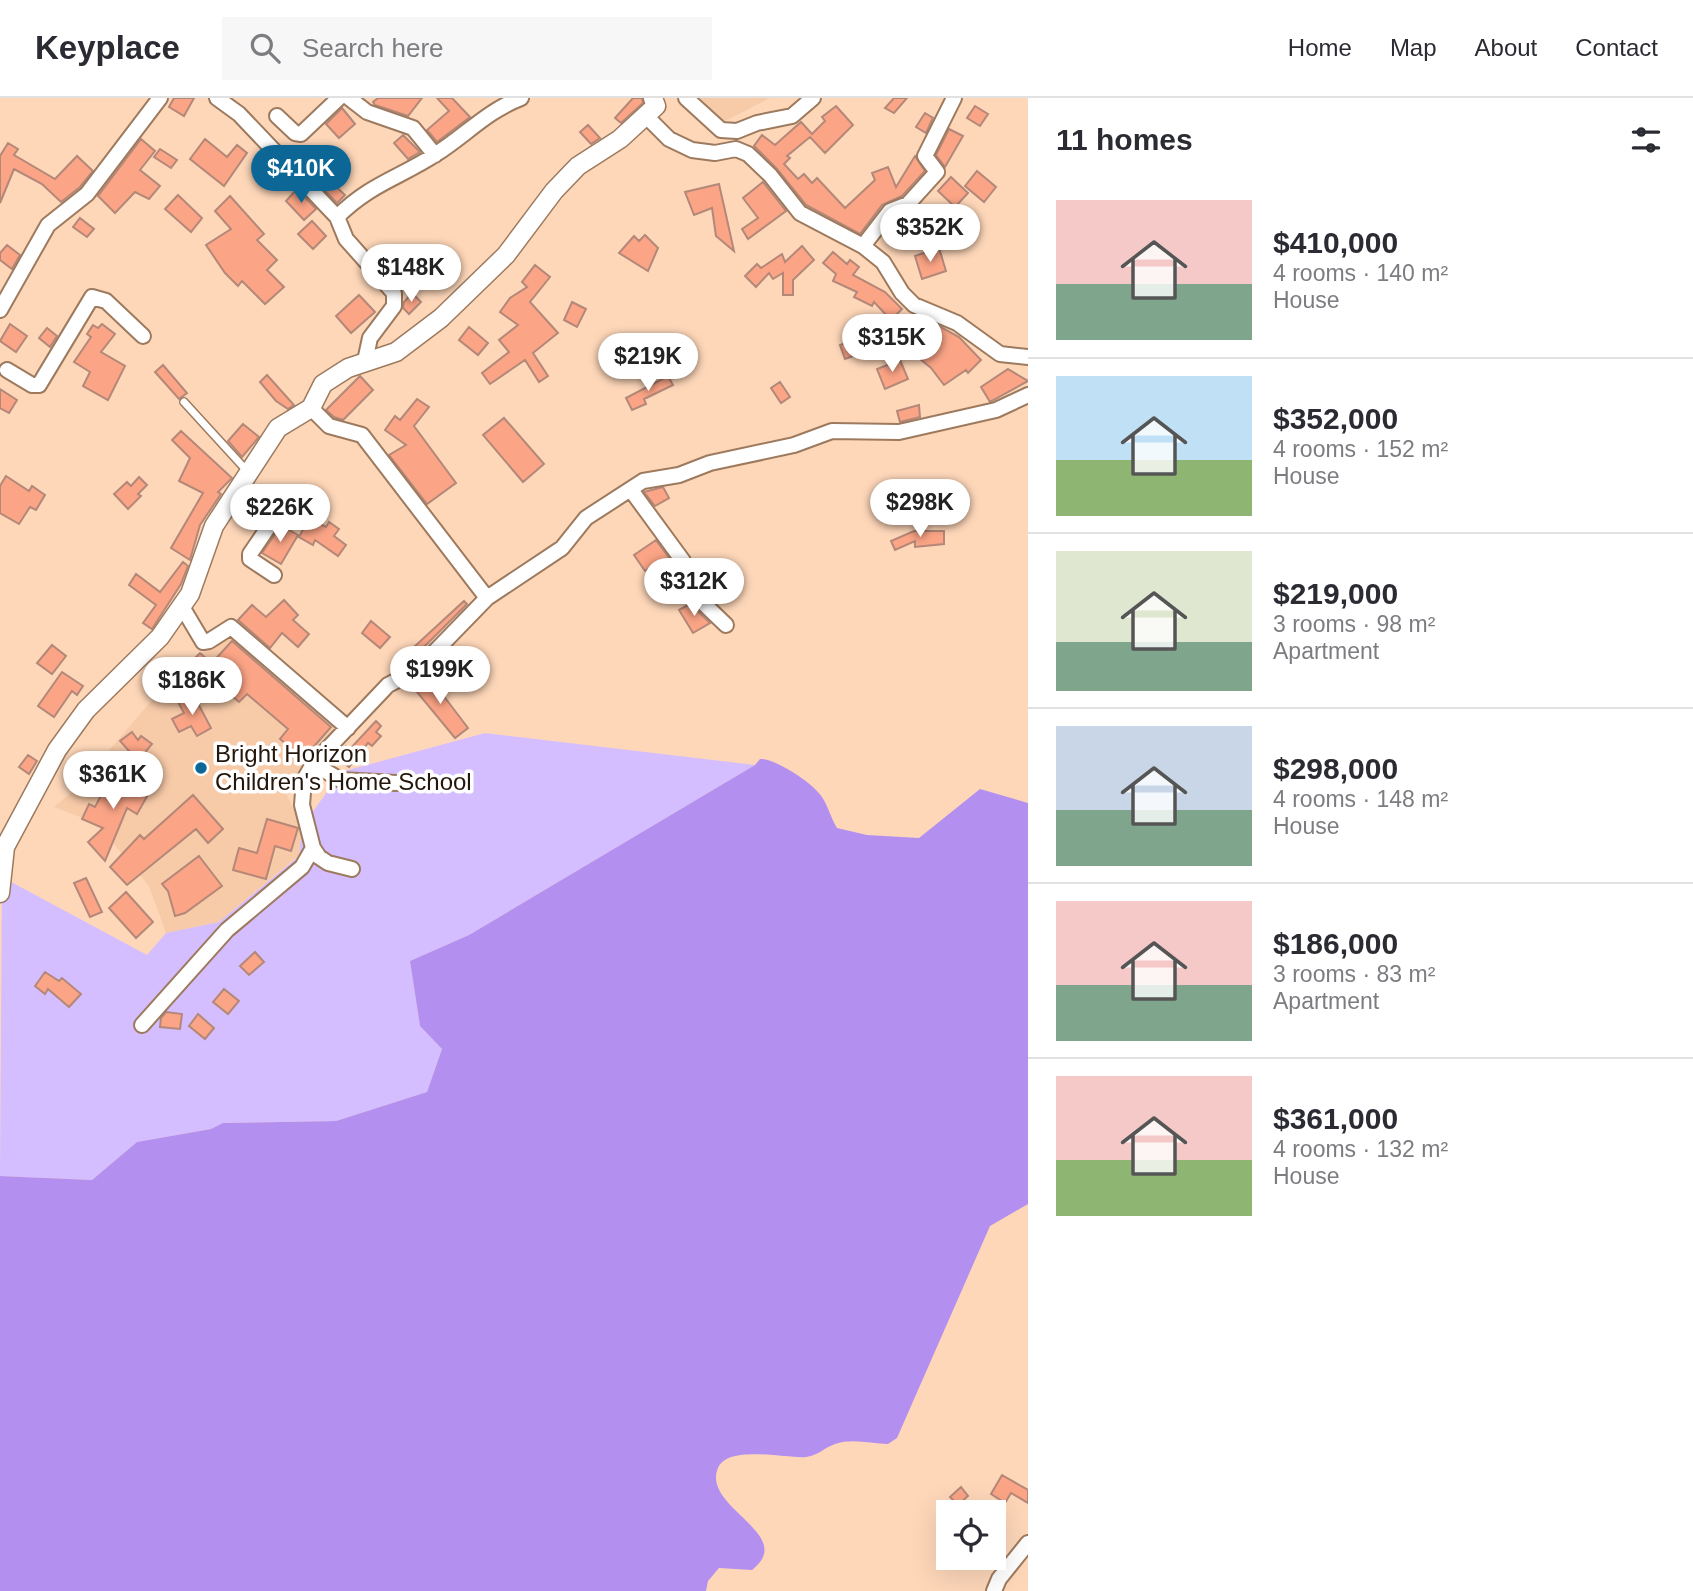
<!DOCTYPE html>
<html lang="en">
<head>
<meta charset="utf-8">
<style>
  :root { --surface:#fff; --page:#f7f7f7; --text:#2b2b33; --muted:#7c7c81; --line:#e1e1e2; --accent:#0c6797 }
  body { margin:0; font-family:Arial,sans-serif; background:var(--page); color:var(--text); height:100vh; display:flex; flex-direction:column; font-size:26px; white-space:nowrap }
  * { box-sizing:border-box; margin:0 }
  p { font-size:23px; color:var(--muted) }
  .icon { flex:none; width:38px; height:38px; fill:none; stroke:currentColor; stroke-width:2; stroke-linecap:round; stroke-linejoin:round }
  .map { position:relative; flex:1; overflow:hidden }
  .sheet { display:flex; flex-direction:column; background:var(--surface); width:665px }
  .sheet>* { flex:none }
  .buttons { position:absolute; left:936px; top:1402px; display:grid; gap:14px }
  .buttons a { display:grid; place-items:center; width:70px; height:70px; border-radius:0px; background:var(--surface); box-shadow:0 7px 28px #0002; font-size:35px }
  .price { position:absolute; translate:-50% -60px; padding:0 16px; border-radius:24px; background:#fff; color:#222; font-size:23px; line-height:46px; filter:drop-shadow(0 2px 4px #0008) }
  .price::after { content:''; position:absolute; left:50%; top:42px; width:21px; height:16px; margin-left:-10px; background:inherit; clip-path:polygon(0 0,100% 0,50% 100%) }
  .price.active { background:var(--accent); color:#fff }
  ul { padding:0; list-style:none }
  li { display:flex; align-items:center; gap:21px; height:175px; padding:0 28px }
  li+li { border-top:2px solid var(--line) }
  li span { display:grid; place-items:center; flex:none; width:196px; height:140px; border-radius:0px; color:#555 }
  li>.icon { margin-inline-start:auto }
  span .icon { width:84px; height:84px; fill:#fffc; stroke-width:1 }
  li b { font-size:30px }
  h2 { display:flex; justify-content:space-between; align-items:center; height:84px; padding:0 28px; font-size:30px }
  header { display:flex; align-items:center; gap:42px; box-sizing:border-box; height:98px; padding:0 35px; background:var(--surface); border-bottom:2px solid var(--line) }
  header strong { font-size:33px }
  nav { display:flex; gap:38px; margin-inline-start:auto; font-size:24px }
  .search { width:490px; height:63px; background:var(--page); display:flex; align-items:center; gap:18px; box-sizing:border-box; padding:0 24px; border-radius:0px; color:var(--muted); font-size:26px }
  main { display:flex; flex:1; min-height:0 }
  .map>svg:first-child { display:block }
  .built { fill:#f7caa8 }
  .green { fill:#d4beff }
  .forest { fill:#b390f0 }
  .building { fill:#fba486; stroke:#b48879; stroke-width:2 }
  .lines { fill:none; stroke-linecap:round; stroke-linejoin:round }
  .service-casing { stroke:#9d7a5e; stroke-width:10 }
  .minor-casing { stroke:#9d7a5e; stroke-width:18 }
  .tertiary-casing { stroke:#9d7a5e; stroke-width:21 }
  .service { stroke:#fff; stroke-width:7 }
  .minor { stroke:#fff; stroke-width:14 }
  .tertiary { stroke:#fff; stroke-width:18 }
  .poi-dot { fill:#0c6797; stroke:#fff; stroke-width:2.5 }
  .labels { text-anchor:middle; stroke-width:7; stroke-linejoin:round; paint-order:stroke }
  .poi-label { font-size:24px; fill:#24160b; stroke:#fff; text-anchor:start }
</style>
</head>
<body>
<header>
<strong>Keyplace</strong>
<div class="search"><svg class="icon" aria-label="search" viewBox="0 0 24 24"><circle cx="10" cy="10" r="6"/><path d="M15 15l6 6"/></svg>Search here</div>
<nav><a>Home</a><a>Map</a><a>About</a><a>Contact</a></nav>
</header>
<main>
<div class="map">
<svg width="1028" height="1493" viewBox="0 0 1028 1493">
  <rect width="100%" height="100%" fill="#fed7b9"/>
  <!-- built -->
  <path class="built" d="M699 0H770L721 25Z
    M230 531 344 629 286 695 302 729 299 757 219 824 166 835 149 788 96 725 54 709 77 690 170 581Z"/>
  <!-- green -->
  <path class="green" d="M485 635 755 667 469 837 410 863 420 928 442 951 427 994 336 1023 224 1025 211 1031 137 1044 92 1082 0 1078 2 779 147 857 166 835 219 824 299 758 302 729 341 674Z"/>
  <!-- forest -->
  <path class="forest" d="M760 661C776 661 812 684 822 699 828 708 831 720 837 730L867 737 919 740 980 691 1028 705V1106L990 1128 897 1340 888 1346C871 1346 853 1340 835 1346 824 1350 817 1358 806 1359 787 1361 728 1346 718 1370 701 1410 798 1436 752 1472L719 1470 708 1483 706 1493H0V1078L92 1082 137 1044 211 1031 223 1025 336 1023 427 994 442 951 420 928 410 863 469 837 755 667Z"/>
  <!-- building -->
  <path class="building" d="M174 0H194L184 18 169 9Z
    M378 0H422L408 18 375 7 373 4Z
    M437 0H452L470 19 437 44 427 32 449 13Z
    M633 0H642L643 5 621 25 615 20Z
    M894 0H907L894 15 885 10Z
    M836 8 853 27 825 55 810 39 787 58 790 60 784 66 798 81 804 76 812 85 817 80 845 110 875 82 872 75 888 69 896 89 915 58 925 73 902 98 882 107 860 136 806 107 777 71 754 48 762 37 775 47 801 24 812 36 825 23 822 19Z
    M975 8 988 16 980 28 967 20Z
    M342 10 355 26 339 40 326 26Z
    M925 15 933 20 926 35 916 29Z
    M588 27 600 40 591 46 580 34Z
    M949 31 963 38 945 69 936 57Z
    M403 37 420 54 408 61 394 45Z
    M141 41 155 53 140 72 160 88 149 101 135 94 115 115 98 98Z
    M205 41 227 59 237 47 247 55 224 88 190 61Z
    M8 45 18 51 14 57 55 81 77 58 93 73 80 89 61 104 42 86 14 71 0 105V58Z
    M160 51 177 62 171 70 154 59Z
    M317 71 345 97 337 105 310 77Z
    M977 73 996 89 984 104 965 88Z
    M951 79 968 95 955 109 938 93Z
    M763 84 786 113 748 141 742 131 758 120 743 100Z
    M719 86 726 117 734 153 716 138 712 110 694 117 685 94Z
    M297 91 316 111 304 122 286 103Z
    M178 97 202 120 191 134 165 111Z
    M230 98 264 136 257 142 277 162 267 172 284 189 265 206 242 183 238 188 225 175 206 147 231 131 215 113Z
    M909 116 919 132 904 137 901 130 895 135 890 128 896 121Z
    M80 120 94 131 87 139 73 129Z
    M312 123 326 138 313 151 298 136Z
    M645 137 658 150 648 173 619 155 634 138 639 143Z
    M7 147 20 157 12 171 0 162V155Z
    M802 148 814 162 793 182V197H783V175L773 181 769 175 756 189 745 178 757 166 761 170 782 156 785 164Z
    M939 150 946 173 922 181 915 158Z
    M833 154 847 166 850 162 859 169 853 177 885 194 902 211 891 222 874 204 872 208 854 199 857 194 833 183 836 176 823 165Z
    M535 167 550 179 530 204 558 235 533 255 548 278 539 284 525 262 490 286 482 275 509 254 499 242 518 227 500 214 510 200 527 189 522 184Z
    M412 195 421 204 409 216 403 210 404 204Z
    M359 197 375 214 351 235 336 218Z
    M572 204 586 211 577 229 564 222Z
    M10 226 27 238 16 254 0 243Z
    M102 226 115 236 101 254 125 268 108 302 83 288 90 274 74 264 91 239 87 236 93 227 98 230Z
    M937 227 959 239 981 262 968 275 966 272 944 287 931 270 913 255 922 244 925 246Z
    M469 229 488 245 478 257 459 242Z
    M47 230 57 238 50 249 39 240Z
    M857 241 862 255 845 261 840 247Z
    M900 262 908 281 885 291 877 271Z
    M163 267 187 295 179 301 155 274Z
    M1008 271 1028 283 990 304 981 289Z
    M267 277 294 307 288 311 276 303 260 284Z
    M360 278 373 292 343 322 334 319 326 312Z
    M668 278 673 287 644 301 646 306 632 312 626 300Z
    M780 284 790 299 781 305 771 290Z
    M0 291 17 302 9 315 0 310Z
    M417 301 429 309 414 328 456 385 427 406 389 357 406 347 385 332 395 318 400 322Z
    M919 307 920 319 900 324 897 313Z
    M504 320 544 366 523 384 483 337Z
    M243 326 259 339 242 359 228 343Z
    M181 333 232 380 218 394 221 396 200 427 190 462 171 450 203 395 179 383 190 360 172 342Z
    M6 378 29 393 32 388 45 397 36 412 30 409 19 426 0 415V388Z
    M139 379 147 387 138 396 141 398 128 411 114 396 127 384 131 388Z
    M663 389 669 400 655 408 644 394Z
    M309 420 326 429 329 424 339 431 334 438 346 447 338 458 315 442 313 447 299 439Z
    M277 425 298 437 281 466 262 455 275 436Z
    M914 433H944V446L915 449V443L895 452 891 443Z
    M656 442 672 464 665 477 658 465 645 473 634 457Z
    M183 464 188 468 181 486 152 531 143 525 156 507 129 487 136 476 160 494Z
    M284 502 298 517 293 522 309 536 298 549 282 535 270 550 238 522 252 507 266 519Z
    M464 503 467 506 407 566 402 560Z
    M690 506 710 525 693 535 679 512Z
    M371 523 390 539 380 550 362 535Z
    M232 543 331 629 303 661 280 641 288 631 247 596 239 604 226 593 232 586 211 566Z
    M52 547 66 558 52 576 37 565Z
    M200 555 208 562 192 577 185 570Z
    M62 574 83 588 77 597 72 593 54 619 38 608Z
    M427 576 468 630 455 640 412 588Z
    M193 596 211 630 197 638 191 628 179 634 172 621 184 615 178 604Z
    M376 623 381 628 376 634 381 638 372 648 368 645 349 669 337 660 346 648 350 651Z
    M132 634 138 642 141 638 152 646 138 663 120 643Z
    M28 657 37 663 29 676 19 669Z
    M113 675 149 695 137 716 127 710 105 763 88 744 103 730 82 721 89 706 95 709Z
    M193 697 223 731 208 745 196 731 127 787 110 769 140 737 144 741Z
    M267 721 298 730 291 753 275 748 266 781 233 772 239 750 257 755Z
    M199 758 222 788 185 815 175 818 168 793 162 786Z
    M86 780 102 814 90 819 74 785Z
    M126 794 153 824 136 840 109 810Z
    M255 854 264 864 249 877 240 868Z
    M45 874 59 883 62 880 81 896 69 909 48 891 45 896 35 888Z
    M224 891 239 903 228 916 213 904Z
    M166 914 182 916 180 931 160 929 161 920Z
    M198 916 214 930 205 941 189 928Z
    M1002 1377 1028 1392V1405L1011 1395 1005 1405 991 1396Z
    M961 1389 968 1398 958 1407 950 1399Z"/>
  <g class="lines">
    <!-- service casing -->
    <g class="service-casing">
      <path id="service" d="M184 304 248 374"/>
    </g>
    <!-- minor casing -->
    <g class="minor-casing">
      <path id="minor" d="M217 0 239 16 337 119C370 86 399 80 436 56 466 37 487 13 521 0
        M349 0 367 14 413 30 435 57
        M686 0 721 32 737 33 757 25 792 18 813 0
        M277 18 295 35 301 36 339 0
        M646 18 669 41 692 52 715 55 736 51 748 56 770 77 800 115 863 148 883 164 902 195 914 207 957 225 1000 256 1028 259
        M337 119 346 141 394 195V208L370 240 365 263
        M863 148 890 113 908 106 937 74 925 58 954 0
        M0 212 48 127 87 96 160 0
        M7 272 32 287H39L92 199 106 203 143 238
        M311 310 329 328 362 337 487 500 417 572 388 587 313 666 304 682 302 707 313 750 319 759 328 765 352 771
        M631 392 683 463 676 479 726 527
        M230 402 265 423 267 431 250 456V461L274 477
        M487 500 562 450 586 420 643 383 679 377 710 365 794 347 832 333 899 334 996 312 1028 297
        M181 507 203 544 209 543 231 529 348 630
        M313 666 341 682 396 685
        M142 927 227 832 302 769 313 750
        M994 1493 999 1481 1028 1445"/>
    </g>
    <!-- tertiary casing -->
    <g class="tertiary-casing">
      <path id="tertiary" d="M0 795 5 749 57 652 86 612 160 539 190 496 214 428 278 330 311 310 323 286 348 270 396 254 441 220 506 157 554 93 578 68 620 41 656 8 653 0"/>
    </g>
    <!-- service -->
    <use href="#service" class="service"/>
    <!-- minor -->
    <use href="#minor" class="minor"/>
    <!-- tertiary -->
    <use href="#tertiary" class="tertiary"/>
  </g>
  <!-- markers -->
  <circle class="poi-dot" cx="201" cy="670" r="7"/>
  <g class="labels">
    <!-- poi labels -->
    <g class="poi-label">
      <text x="215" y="664">Bright Horizon<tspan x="215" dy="28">Children's Home School</tspan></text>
    </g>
  </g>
</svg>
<div class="buttons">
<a><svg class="icon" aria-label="locate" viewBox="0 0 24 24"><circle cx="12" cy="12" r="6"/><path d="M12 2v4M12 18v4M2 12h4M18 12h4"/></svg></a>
</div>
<b class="price active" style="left:301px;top:107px">$410K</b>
<b class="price" style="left:930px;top:166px">$352K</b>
<b class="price" style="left:411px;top:206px">$148K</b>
<b class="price" style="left:892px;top:276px">$315K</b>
<b class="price" style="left:648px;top:295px">$219K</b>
<b class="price" style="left:920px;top:441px">$298K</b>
<b class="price" style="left:280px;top:446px">$226K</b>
<b class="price" style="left:694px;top:520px">$312K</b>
<b class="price" style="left:440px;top:608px">$199K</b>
<b class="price" style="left:192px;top:619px">$186K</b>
<b class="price" style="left:113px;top:713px">$361K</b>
</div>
<section class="sheet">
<h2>11 homes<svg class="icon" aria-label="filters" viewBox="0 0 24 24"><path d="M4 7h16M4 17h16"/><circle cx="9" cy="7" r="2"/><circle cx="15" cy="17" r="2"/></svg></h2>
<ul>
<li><span style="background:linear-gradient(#f6c9c9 60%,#7fa58c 0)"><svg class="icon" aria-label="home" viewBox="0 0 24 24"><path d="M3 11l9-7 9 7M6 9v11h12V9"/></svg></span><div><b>$410,000</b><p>4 rooms · 140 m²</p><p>House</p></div></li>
<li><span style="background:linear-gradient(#bfe0f5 60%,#8fb573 0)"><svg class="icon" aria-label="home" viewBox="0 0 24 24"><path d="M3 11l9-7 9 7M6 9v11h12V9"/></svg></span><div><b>$352,000</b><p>4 rooms · 152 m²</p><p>House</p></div></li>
<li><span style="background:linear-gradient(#dfe7d0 65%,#7fa58c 0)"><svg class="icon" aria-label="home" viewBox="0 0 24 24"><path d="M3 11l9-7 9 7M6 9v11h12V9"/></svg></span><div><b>$219,000</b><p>3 rooms · 98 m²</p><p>Apartment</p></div></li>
<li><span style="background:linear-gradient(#c9d6e8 60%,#7fa58c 0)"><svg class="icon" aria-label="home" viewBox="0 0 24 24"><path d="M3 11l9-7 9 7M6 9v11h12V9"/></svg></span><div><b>$298,000</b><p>4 rooms · 148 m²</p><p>House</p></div></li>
<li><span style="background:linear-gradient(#f6c9c9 60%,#7fa58c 0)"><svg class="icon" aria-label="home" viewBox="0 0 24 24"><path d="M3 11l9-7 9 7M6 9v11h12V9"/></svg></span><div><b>$186,000</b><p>3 rooms · 83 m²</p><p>Apartment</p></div></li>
<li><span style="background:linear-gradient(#f6c9c9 60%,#8fb573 0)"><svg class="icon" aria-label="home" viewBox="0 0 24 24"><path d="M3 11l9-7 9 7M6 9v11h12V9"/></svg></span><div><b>$361,000</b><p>4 rooms · 132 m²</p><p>House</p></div></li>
</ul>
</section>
</main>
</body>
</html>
